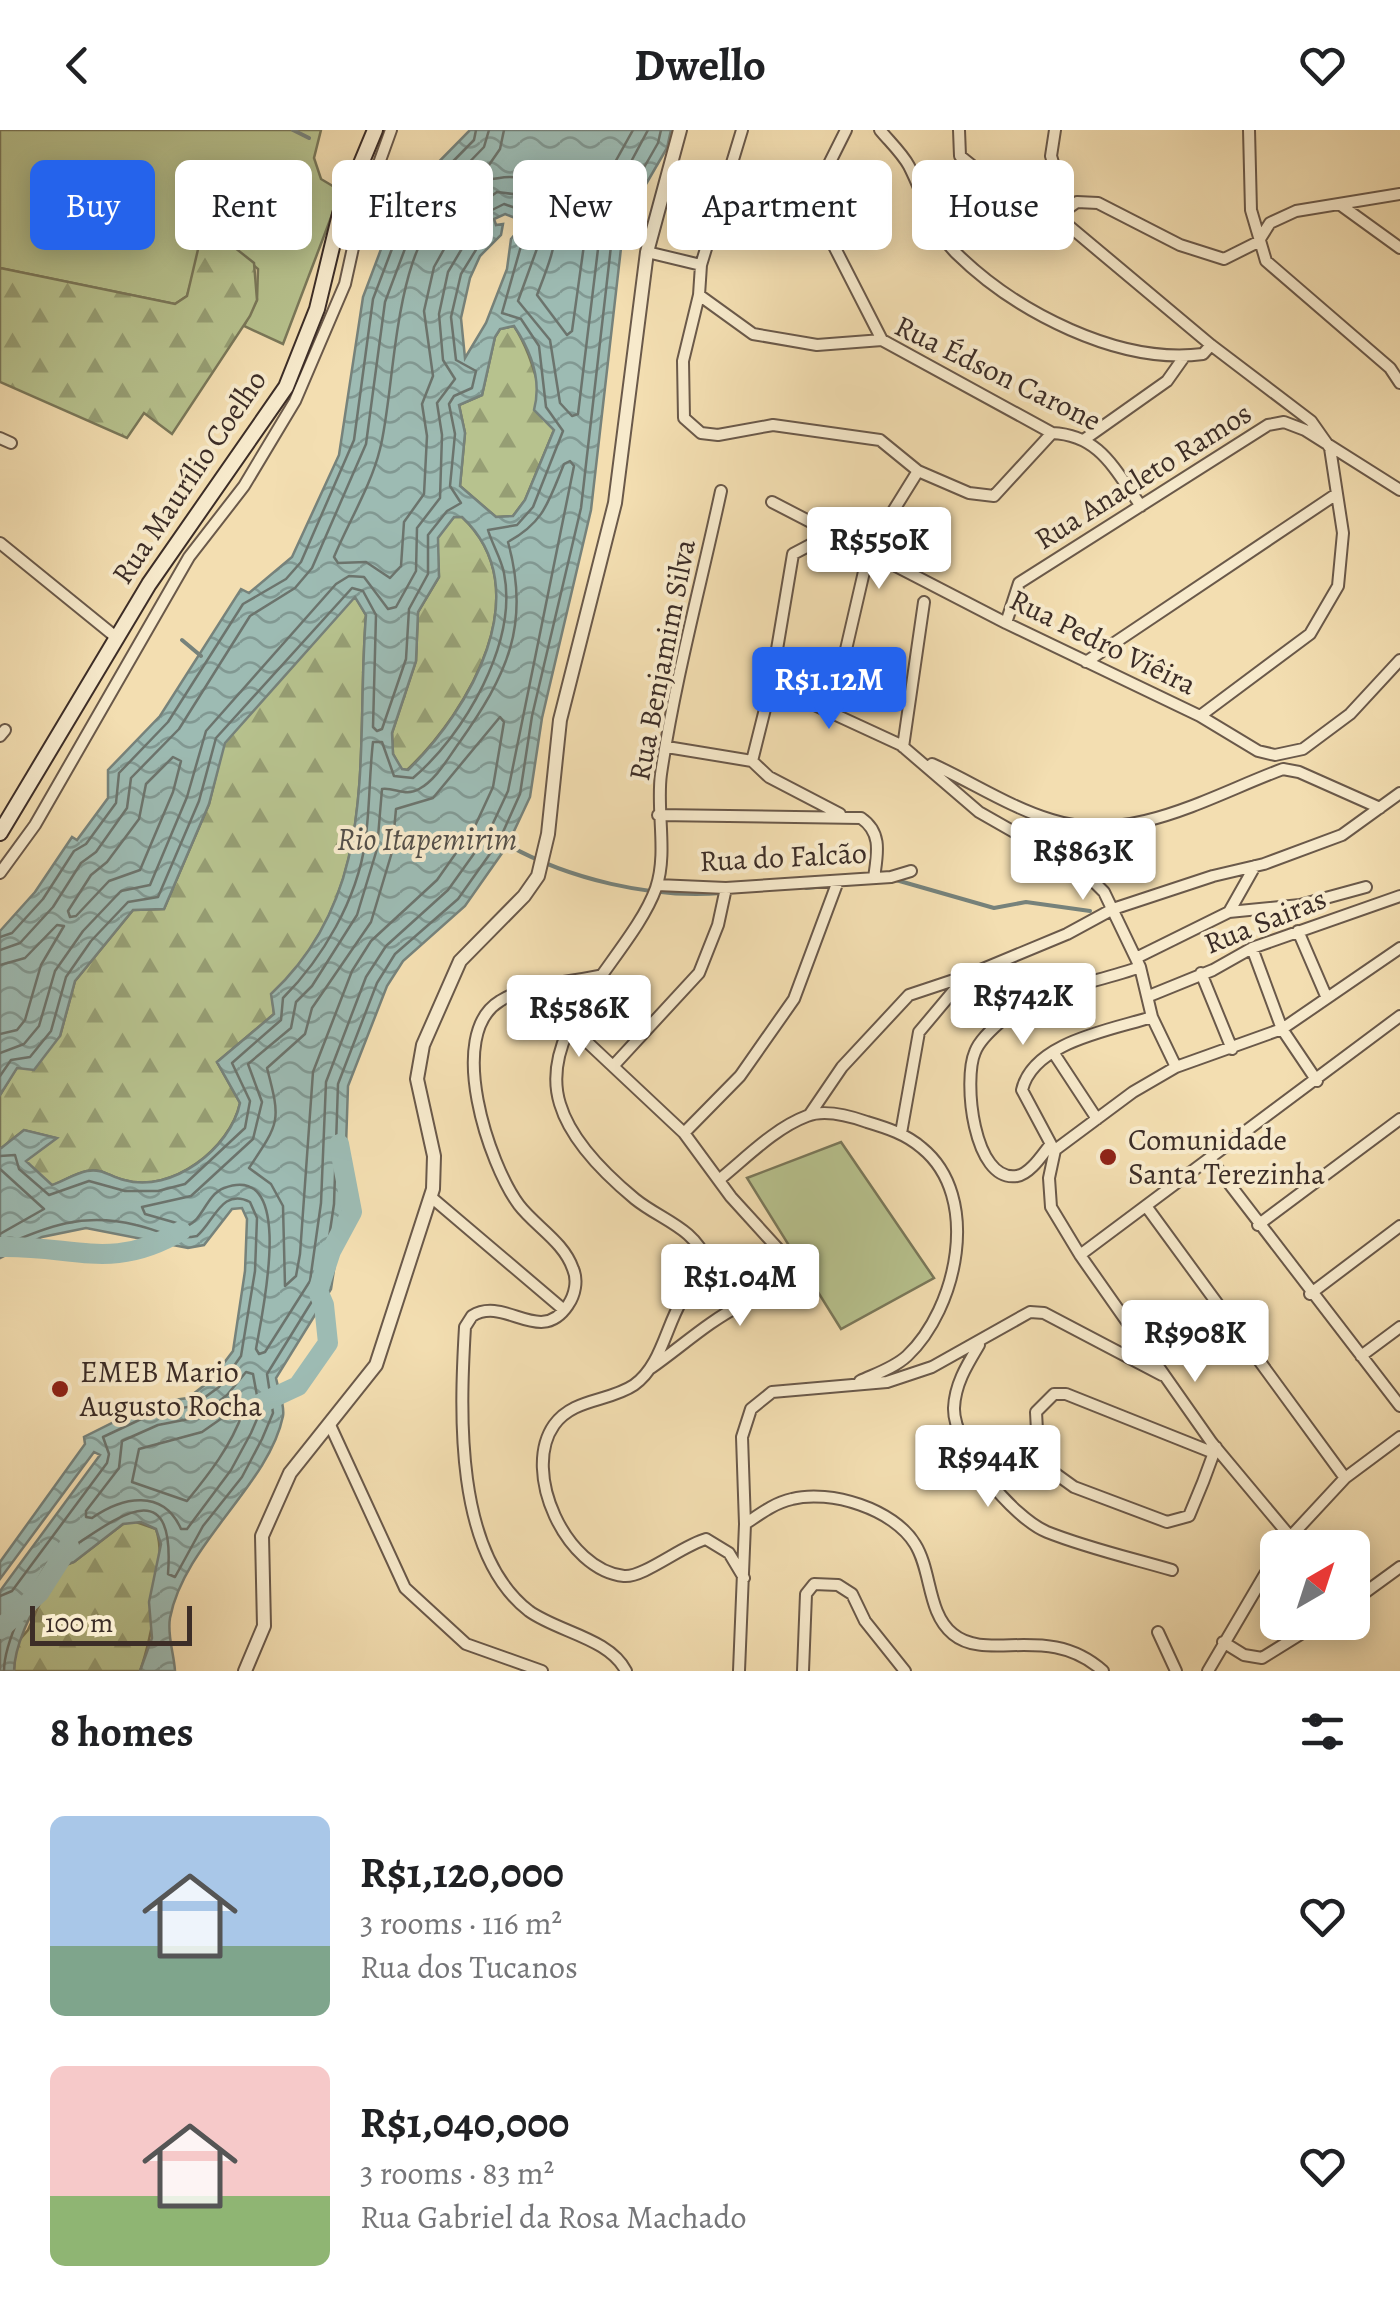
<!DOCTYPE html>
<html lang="en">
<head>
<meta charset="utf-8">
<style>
  :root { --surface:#fff; --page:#f6f6f6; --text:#202124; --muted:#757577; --accent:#2563eb }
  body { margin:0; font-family:Alegreya,serif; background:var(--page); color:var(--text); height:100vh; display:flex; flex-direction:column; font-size:38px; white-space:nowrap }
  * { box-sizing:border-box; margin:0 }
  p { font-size:32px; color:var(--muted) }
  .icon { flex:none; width:55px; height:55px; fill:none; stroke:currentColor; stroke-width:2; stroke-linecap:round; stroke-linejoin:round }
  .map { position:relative; height:1541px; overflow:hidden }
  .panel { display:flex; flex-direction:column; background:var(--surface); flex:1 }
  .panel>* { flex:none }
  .top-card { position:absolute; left:30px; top:30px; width:1340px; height:90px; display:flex; gap:20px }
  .needle { width:65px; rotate:39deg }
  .tools { position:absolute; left:1260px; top:1400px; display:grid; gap:20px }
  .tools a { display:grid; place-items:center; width:110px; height:110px; border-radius:15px; background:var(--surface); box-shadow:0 5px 25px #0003; font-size:50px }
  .scale { position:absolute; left:30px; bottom:25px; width:162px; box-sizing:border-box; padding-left:10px; border:5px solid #3c2d27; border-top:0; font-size:28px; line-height:35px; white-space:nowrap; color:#3c2d27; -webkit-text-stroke:8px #f7eacc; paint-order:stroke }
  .price { position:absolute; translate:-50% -85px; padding:0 22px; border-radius:10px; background:#fff; color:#222; font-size:32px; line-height:65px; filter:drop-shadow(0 2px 5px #0008) }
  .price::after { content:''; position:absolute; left:50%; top:60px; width:30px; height:22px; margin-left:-15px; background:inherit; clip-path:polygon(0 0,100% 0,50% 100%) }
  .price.current { background:var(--accent); color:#fff }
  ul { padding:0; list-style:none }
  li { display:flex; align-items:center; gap:30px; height:250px; padding:0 50px }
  li span { display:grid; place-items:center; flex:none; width:280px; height:200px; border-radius:15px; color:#555 }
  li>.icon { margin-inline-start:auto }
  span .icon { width:120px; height:120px; fill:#fffc; stroke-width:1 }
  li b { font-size:42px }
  h2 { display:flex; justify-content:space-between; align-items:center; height:120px; padding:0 50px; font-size:42px }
  .tag { padding:0 35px; border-radius:15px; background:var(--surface); box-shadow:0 5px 25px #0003; font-size:35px; line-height:90px }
  .tag.current { background:var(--accent); color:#fff }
  header { display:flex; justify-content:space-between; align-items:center; height:130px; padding:0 50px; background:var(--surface); font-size:45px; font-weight:700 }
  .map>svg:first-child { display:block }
  .green { fill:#b7c28e; stroke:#7a785a; stroke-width:2.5 }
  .forest { fill:url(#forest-firs); stroke:#7a785a; stroke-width:2.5 }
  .water { fill:url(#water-waves); stroke:#76827b; stroke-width:2.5; fill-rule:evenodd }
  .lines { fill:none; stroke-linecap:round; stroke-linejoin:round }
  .shore { stroke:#6c746d; stroke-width:2.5 }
  .stream { stroke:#76827b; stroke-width:4 }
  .river { stroke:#9dbbb3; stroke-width:20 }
  .minor-casing { stroke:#6a594a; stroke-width:14 }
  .tertiary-casing { stroke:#6a594a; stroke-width:16 }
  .secondary-casing { stroke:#3c2d27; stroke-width:18 }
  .minor { stroke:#f7eacc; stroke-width:10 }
  .tertiary { stroke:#f7eacc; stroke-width:12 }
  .secondary { stroke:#f7eacc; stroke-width:14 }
  .poi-dot { fill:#8f2418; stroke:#f7eacc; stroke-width:4 }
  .labels { text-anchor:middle; stroke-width:8; stroke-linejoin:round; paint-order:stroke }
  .street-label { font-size:30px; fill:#3c2d27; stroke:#f7eacc }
  .poi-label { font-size:30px; fill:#3c2d27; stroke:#f7eacc; text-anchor:start }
  .water-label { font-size:32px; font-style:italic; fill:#54504a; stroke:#f7eacc }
</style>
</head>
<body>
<header><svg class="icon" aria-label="back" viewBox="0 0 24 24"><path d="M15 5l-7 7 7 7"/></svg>Dwello<svg class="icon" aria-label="heart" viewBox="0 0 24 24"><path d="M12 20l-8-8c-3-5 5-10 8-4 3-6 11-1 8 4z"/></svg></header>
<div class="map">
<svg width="1400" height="1541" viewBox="0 0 1400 1541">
  <defs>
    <pattern id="forest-firs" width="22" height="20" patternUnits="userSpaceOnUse" patternTransform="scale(2.5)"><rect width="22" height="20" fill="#b7c28e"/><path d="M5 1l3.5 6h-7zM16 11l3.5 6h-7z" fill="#969e74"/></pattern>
    <pattern id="water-waves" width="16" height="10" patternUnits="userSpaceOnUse" patternTransform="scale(2.5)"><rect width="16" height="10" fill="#9dbbb3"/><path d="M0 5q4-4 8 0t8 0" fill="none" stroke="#819892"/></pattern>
  </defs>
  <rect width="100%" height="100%" fill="#f3deb1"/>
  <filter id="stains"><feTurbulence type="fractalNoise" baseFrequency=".002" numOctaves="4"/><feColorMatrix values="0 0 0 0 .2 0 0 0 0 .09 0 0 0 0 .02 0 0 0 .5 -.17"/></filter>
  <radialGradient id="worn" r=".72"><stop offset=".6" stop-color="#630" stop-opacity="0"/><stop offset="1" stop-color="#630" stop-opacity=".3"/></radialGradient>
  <!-- green -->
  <path class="green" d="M0 0H321L314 28 321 49 341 61 283 214 244 196 257 170 258 139 247 130 197 131 187 166 175 174 0 138Z
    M841 1012 934 1148 841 1199 747 1048Z"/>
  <!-- forest -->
  <path class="forest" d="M212 110 234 117 254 133 257 170 250 186 172 304 144 283 127 308 0 252V138L175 174 187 166 200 111Z
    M514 196C535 228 538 265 554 300L525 370 513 386 496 387 460 356 465 303 459 275 482 265 495 207 500 199Z
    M454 387H462C540 460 469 581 407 640L401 639 393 624 392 603 416 531 418 482 439 447 437 408Z
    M355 466 366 485C355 621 382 761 272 864L274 884 217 932 240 973C230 1018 172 1064 124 1050 110 1047 103 1038 87 1041 76 1043 63 1051 52 1056L25 1031 56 1008 24 1000 0 1019V965L17 937 60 906 75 851 133 780 164 779 209 674 224 613Z
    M133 1391 156 1399C167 1429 151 1510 140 1541H14L15 1515 28 1500 55 1439 74 1432 123 1394Z"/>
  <!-- water -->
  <path class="water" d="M470 0H671L667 18 624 92 591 380 542 588 530 667 507 716 465 776 403 831 387 856 348 956 344 1075 331 1159 276 1248C278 1259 285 1275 283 1286 269 1355 184 1414 170 1488 167 1506 174 1523 175 1541H140L152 1508 149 1472 161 1414 156 1399 141 1392 123 1394 74 1432 55 1439C39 1471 15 1507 14 1541H0V1461L100 1325 94 1322 0 1449V1432L85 1314 84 1307 152 1273 188 1268 211 1250 233 1221 245 1141 247 1089 242 1078 232 1079 204 1115 188 1118 86 1098 42 1107 0 1128V1019L24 1000 57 1008 26 1031 52 1055C63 1051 76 1043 87 1041 103 1038 110 1047 124 1050 172 1064 231 1018 240 973L217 932 274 884 271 864C382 761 355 621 366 485L355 467 225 613 209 674 164 779 133 780 75 851 60 906 34 940 17 938 0 965V801L35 762 72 707 77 710 108 668V640L160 586 241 459 249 463 292 427 339 325 363 167 392 90 409 62ZM505 84 520 90 521 97 511 109 507 139 486 193 465 228 461 188 470 148 480 126 501 105 503 94 496 95 494 89ZM514 196C531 221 542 250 534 280L554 300 525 370 513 386 496 387 460 356 465 303 459 275 482 265 495 207 500 199ZM454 387H462C540 460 469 581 408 640L402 639 393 624 392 603 416 531 418 482 439 447 438 408Z"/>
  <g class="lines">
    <!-- shore -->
    <path class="shore" d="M504 0 500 19 480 48C490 53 504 44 517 48 579 65 553 123 537 165L567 205 572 201 589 79 633 0
      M455 72 459 77 457 96 434 137 424 181 433 246 422 274 427 306 424 364 404 392 401 436 390 448 366 432 338 433 334 427C349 391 371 356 380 319 396 258 392 105 455 72Z
      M570 331 574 336 508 661 488 704 448 760 386 816 366 847 326 952 321 1073 310 1151 265 1222 259 1224 256 1219C261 1188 298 1030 224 1058 206 1065 203 1090 187 1096L145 1084 142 1077 191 1066 253 1009 262 972 248 934 291 898 296 872 312 856 357 785 377 719 382 659C394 657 406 667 419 659 436 650 448 628 459 613 507 545 531 495 508 412 544 392 548 373 564 334Z
      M500 587 504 592 493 657 475 696 437 750 371 811 352 841 313 942 300 1124 296 1146 285 1156 283 1076 271 1054 249 1038C280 992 281 991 267 938L305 904 312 878 371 792 392 722 396 679 433 668Z
      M173 627 181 631 173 662 140 740 109 751 76 786 70 787 68 781 91 745 107 732 139 689 146 654Z
      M0 807 12 803 43 769 74 721 86 714 116 673 119 643 168 592 243 474 286 449 301 432 354 310 373 169 401 95 417 68 474 10 476 0
      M0 820 20 813 53 777 81 733 96 722 127 678 131 648 179 599 250 486 295 458 312 438 366 314 385 172 412 100 427 76 484 17 489 0
      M0 835 25 828 57 795 64 796 41 835 25 890 17 900 0 904
      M0 923 24 914 39 896 55 841 83 801 121 761 150 755 187 667 206 601 336 454 349 446 364 447 388 479 396 477 416 441 417 398 440 368 442 305 437 273 455 249 443 230 439 184 448 142 473 100 476 77 497 62 521 65 542 83 543 102 518 171 550 210 560 273 572 286 578 284 602 86 648 0
      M0 946 11 930 30 927 51 901 66 847 91 811 128 772 158 767 199 671 216 608 352 458 363 461 376 485 373 597 377 601 382 599 406 529 409 479 428 444V405L447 381 461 373 450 356 455 304 449 274 454 266 472 258 476 241 456 230 451 187 461 144 487 102 488 82 504 74 524 81 531 100 521 116 502 183 521 189 539 216 546 277 563 301 533 377 517 395 488 400C492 414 501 428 504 443 518 513 464 605 413 648L394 646 382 612H373C369 646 370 680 365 713 357 769 323 828 283 868L281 890 232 933 250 971 245 998 185 1054 158 1061H125L89 1051 49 1065 19 1039 15 1025 0 1026
      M0 1039 44 1079 0 1104
      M0 1117C48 1096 83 1082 136 1095 159 1100 174 1111 197 1106 214 1092 222 1057 250 1072L257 1088 255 1141 241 1226 219 1257 193 1276 154 1283 103 1307 109 1324 107 1333 12 1461 0 1466
      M246 1242 253 1244 260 1282 251 1303 231 1340 187 1399H181C163 1358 122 1367 92 1388L86 1387V1381L119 1338 122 1311 158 1295 199 1287 227 1265Z
      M235 1279 243 1282C231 1316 209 1344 187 1371L132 1352 139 1319 202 1302Z
      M4 1541C4 1511 31 1460 48 1432 95 1408 177 1323 168 1444L175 1447 203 1396 242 1347 262 1309 273 1283 267 1244 322 1155 334 1074 338 954 377 853 395 824 458 769 499 711 520 664 532 586 581 378 614 90 658 13 661 0"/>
    <!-- stream -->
    <path class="stream" d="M293 0 309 8
      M182 510 201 526
      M506 714C568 749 652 769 722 763
      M896 750 994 778 1026 772 1090 781
      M806 758 862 753"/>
    <!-- river -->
    <path class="river" d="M0 1117C74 1115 112 1142 181 1101
      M255 1276 298 1256 328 1213 324 1175 318 1161 331 1121 352 1082 339 1014
      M0 1499 39 1463 69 1416"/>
    <!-- minor casing -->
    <g class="minor-casing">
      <path id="minor" d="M742 0 701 135 699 165 683 231 684 288 701 303 718 305 773 295 880 310 918 341 969 363 994 366 1052 303
        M846 0 819 54 815 79 882 210
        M880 0C889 11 902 23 909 36 924 65 932 99 956 123 1016 182 1119 235 1203 224L1211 215
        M959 0 960 26 1020 74 1063 91 1211 215 1311 291 1330 318 1343 403 1338 456 1310 504 1200 586
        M1055 0 1051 26 1067 79
        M1249 0 1251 80 1266 131 1390 238 1400 253
        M1342 76 1400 118
        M1063 91 1067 79 1077 72 1098 73 1180 115 1224 129 1258 112 1270 93 1296 81 1400 64
        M647 122 701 135
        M699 165 753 204 817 215 882 210 1052 303C1100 305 1114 339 1141 376
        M0 308 11 313
        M1085 309 1167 251 1184 227
        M721 361C701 454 675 549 661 644 656 680 668 723 656 758 632 825 536 897 560 974 571 1011 606 1045 635 1069 661 1090 695 1098 707 1132 702 1146 690 1157 682 1170 666 1196 661 1236 634 1255 609 1272 573 1268 554 1295 521 1342 566 1440 624 1446 643 1448 683 1415 706 1409L729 1423 744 1448
        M772 372 1006 493 1200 586 1258 621 1275 625 1303 619 1350 584 1400 530
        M0 413 117 508
        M1006 493 1019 453 1268 295 1284 292 1305 300 1400 360
        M1086 532 1335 365
        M771 555 901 615 979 682 1084 742 1104 762 1140 837 1152 887 1176 937
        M832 580 869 420 918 341
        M0 606 5 600
        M667 617 752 631 769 647 840 684
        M903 617 924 472
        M752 631 771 555 793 424 812 414 847 409
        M932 634C972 652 1009 677 1052 690 1131 715 1210 666 1283 639L1299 642 1380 678
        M658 685 861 688C883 703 877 725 874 748
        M0 743 35 695 189 427 244 356 295 271 345 154 360 86 391 0
        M657 755 726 758 891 747 911 741
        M1229 782 1300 775 1366 757
        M1298 801 1326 866
        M1252 818 1282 899 1317 951
        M1136 828 1229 782 1255 736
        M1201 843 1232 919
        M603 845C573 852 526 854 500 871 445 904 489 1035 519 1075 535 1096 564 1112 573 1139 578 1150 575 1165 568 1175 540 1217 505 1165 472 1186L465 1197C460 1282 454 1423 529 1481 558 1502 609 1508 626 1541
        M1149 866 1213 840 1252 818 1400 766
        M569 895 684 1003 731 1067 802 1145C791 1170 762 1164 741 1175 709 1191 681 1217 651 1238
        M1053 922 1097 989
        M615 934 699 843 718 795 726 758
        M810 984 842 937 909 865 966 846
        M684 1003 740 946 794 869 838 751
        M901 1003 919 902 966 846 1067 804 1113 779 1213 746 1264 734 1342 705 1400 663
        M1050 1015C1042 1025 1030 1044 1017 1046 973 1053 963 949 975 922 979 911 990 901 999 893 1037 859 1094 854 1140 837
        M1053 1018 1022 960C1033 912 1111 900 1152 887
        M1211 1030 1400 1276
        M720 1049C747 1027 775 998 807 986 825 979 850 986 867 992 887 998 906 1004 922 1018 982 1067 957 1179 907 1226 894 1238 875 1244 860 1251
        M431 1067 564 1180
        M1146 1076 1345 1348
        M1258 1095 1400 989
        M1080 1125 1400 886
        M1310 1164 1400 1096
        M979 1215C967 1235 955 1254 954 1278 953 1316 1013 1388 1047 1402 1087 1418 1131 1428 1172 1440
        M1361 1226 1400 1197
        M330 1295 405 1458 466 1514 542 1541
        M1214 1323 1066 1264H1054L1036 1282 1038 1319 1049 1339 1074 1357 1167 1392 1189 1386C1199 1363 1208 1340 1216 1317
        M745 1394C760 1384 774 1373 792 1369 830 1359 894 1379 915 1414 932 1441 927 1483 953 1504 988 1533 1048 1492 1103 1541
        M1288 1404 1212 1313 1080 1125 1051 1077 1049 1048 1055 1020 1133 962 1176 937 1282 899 1400 818
        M1280 1418 1345 1348 1400 1307
        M1352 1472 1400 1437
        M1158 1502 1176 1541
        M1223 1512 1244 1525 1262 1528 1320 1492
        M739 1541 745 1394 742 1307 751 1279 772 1262 887 1252 932 1237 1030 1182 1044 1183 1162 1245
        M803 1541 806 1464 814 1454 838 1455 852 1464 865 1491 905 1541
        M1208 1541 1278 1422"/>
    </g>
    <!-- tertiary casing -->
    <g class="tertiary-casing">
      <path id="tertiary" d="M245 1541 264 1496 262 1406 290 1343 376 1235 433 1059 434 1026 417 949 423 915 460 831 524 766 538 746 548 704 560 590 615 373 647 122 680 0"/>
    </g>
    <!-- secondary casing -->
    <g class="secondary-casing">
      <path id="secondary" d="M0 703 149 454 286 257 317 179 340 84 375 0"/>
    </g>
    <!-- minor -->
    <use href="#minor" class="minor"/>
    <!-- tertiary -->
    <use href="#tertiary" class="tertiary"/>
    <!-- secondary -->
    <use href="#secondary" class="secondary"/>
  </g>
  <!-- markers -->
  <g class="poi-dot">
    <circle cx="1108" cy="1027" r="10"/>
    <circle cx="60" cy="1259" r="10"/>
  </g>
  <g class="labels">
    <!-- street labels -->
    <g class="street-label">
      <text transform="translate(998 243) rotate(26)" y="10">Rua Édson Carone</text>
      <text transform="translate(1143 346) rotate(-32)" y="10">Rua Anacleto Ramos</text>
      <text transform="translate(189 347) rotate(-56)" y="10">Rua Maurílio Coelho</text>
      <text transform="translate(1103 512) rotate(26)" y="10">Rua Pedro Viêira</text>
      <text transform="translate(662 530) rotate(-79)" y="10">Rua Benjamim Silva</text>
      <text transform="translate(783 727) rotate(-3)" y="10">Rua do Falcão</text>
      <text transform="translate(1265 791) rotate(-22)" y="10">Rua Sairas</text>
    </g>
    <!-- poi labels -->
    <g class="poi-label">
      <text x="1128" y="1020">Comunidade<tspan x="1128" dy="34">Santa Terezinha</tspan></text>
      <text x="80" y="1252">EMEB Mario<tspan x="80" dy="34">Augusto Rocha</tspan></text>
    </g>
    <!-- water labels -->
    <g class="water-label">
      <text x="427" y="720">Rio Itapemirim</text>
    </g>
  </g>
  <rect width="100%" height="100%" filter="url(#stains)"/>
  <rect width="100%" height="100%" fill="url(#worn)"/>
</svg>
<div class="tools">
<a><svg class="needle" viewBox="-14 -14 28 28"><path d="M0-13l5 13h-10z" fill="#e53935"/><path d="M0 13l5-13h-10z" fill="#757577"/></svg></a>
</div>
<div class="scale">100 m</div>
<b class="price" style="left:879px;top:462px">R$550K</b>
<b class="price current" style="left:829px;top:602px">R$1.12M</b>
<b class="price" style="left:1083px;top:773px">R$863K</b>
<b class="price" style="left:1023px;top:918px">R$742K</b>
<b class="price" style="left:579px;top:930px">R$586K</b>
<b class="price" style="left:740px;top:1199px">R$1.04M</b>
<b class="price" style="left:1195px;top:1255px">R$908K</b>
<b class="price" style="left:988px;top:1380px">R$944K</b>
<div class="top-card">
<a class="tag current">Buy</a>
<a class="tag">Rent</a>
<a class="tag">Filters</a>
<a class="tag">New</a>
<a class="tag">Apartment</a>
<a class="tag">House</a>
</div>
</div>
<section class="panel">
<h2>8 homes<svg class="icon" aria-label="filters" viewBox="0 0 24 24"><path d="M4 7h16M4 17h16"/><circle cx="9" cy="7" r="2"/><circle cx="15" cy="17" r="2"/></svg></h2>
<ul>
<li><span style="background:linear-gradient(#a9c7e8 65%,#7fa58c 0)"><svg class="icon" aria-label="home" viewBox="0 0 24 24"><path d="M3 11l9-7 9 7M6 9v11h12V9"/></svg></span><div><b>R$1,120,000</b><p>3 rooms · 116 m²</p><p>Rua dos Tucanos</p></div><svg class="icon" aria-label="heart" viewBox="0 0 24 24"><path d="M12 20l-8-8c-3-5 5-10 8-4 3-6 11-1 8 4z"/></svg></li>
<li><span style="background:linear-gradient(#f6c9c9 65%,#8fb573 0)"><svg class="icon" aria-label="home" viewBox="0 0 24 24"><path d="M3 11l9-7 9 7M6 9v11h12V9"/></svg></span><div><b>R$1,040,000</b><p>3 rooms · 83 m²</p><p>Rua Gabriel da Rosa Machado</p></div><svg class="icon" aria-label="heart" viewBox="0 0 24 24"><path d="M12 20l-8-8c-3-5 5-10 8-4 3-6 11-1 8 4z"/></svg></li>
</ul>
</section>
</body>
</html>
